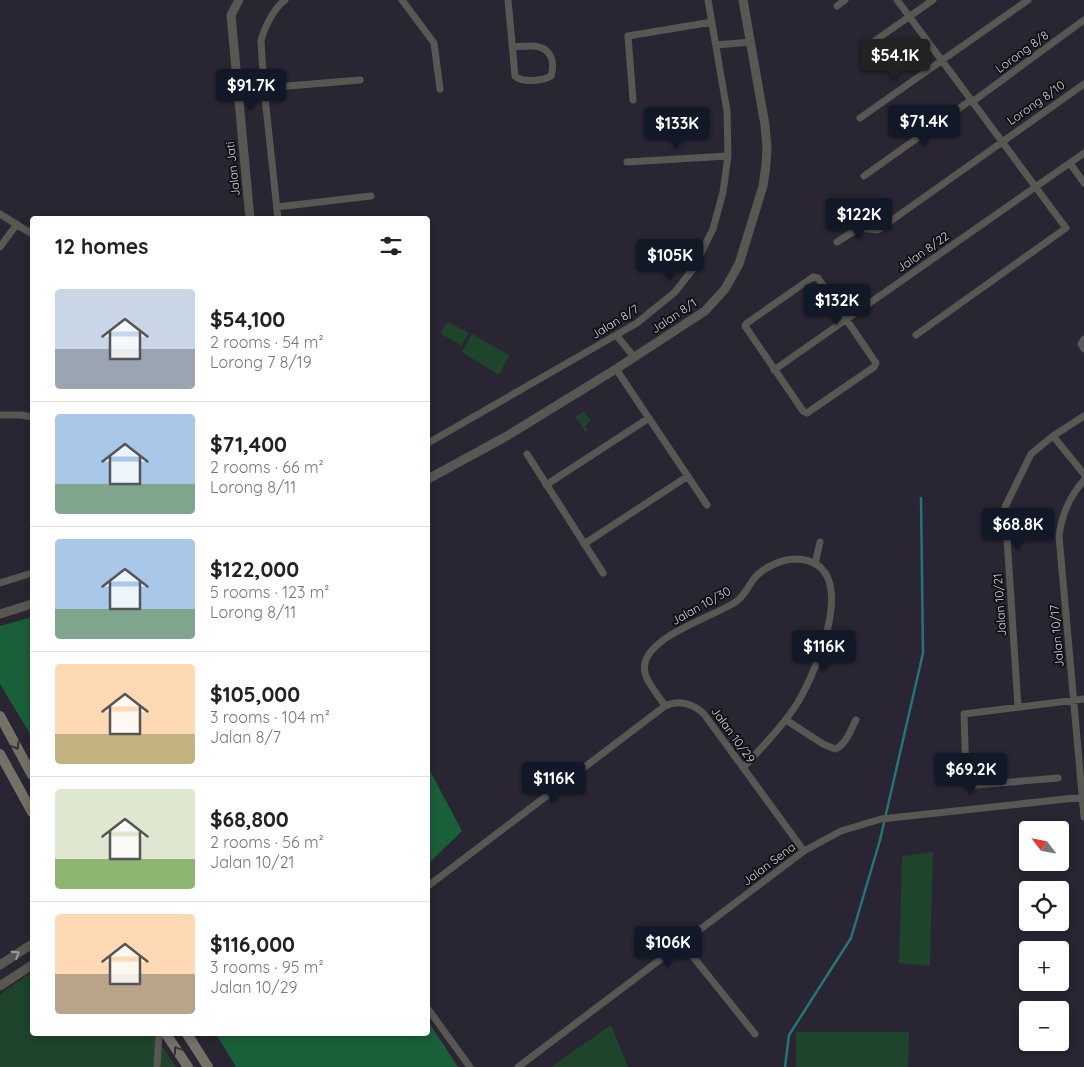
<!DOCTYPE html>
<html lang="en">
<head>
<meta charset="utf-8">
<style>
  :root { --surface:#fff; --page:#f6f6f6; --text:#222; --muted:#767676; --line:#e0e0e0; --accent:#111827 }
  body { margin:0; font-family:Quicksand,sans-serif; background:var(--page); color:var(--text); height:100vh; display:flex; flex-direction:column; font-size:19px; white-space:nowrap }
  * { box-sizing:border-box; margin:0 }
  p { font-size:16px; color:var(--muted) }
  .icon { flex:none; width:28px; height:28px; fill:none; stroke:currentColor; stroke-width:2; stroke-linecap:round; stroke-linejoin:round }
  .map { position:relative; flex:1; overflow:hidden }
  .drawer { position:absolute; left:30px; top:216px; width:400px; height:820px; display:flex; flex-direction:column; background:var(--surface); border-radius:5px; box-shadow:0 2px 8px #0003 }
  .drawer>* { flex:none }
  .needle { width:32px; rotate:302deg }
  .controls { position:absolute; left:1019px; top:821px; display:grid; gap:10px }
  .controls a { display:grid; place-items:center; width:50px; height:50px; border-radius:5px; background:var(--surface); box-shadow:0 2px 8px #0003; font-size:25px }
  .price { position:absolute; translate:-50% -42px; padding:0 11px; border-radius:5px; background:var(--accent); color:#fff; font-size:16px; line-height:32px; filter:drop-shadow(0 1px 2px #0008) }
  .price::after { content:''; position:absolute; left:50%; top:30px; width:15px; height:11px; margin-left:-8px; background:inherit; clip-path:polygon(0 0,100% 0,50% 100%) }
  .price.current { background:#222; color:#fff }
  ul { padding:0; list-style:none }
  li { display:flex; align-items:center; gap:15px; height:125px; padding:0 25px }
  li+li { border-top:1px solid var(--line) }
  li span { display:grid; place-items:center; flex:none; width:140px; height:100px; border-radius:5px; color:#555 }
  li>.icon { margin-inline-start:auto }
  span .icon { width:60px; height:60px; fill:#fffc; stroke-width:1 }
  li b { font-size:21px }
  h2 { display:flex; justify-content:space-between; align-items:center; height:60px; padding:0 25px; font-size:21px }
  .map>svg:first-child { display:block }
  .green { fill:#1e442c }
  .forest { fill:#195f37 }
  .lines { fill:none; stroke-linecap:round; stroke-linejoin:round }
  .stream { stroke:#237577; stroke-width:2.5 }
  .minor { stroke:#595751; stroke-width:7 }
  .tertiary { stroke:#595751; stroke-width:9 }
  .secondary { stroke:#757167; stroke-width:10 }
  .oneway { stroke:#343232 }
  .oneway2 { stroke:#9e9c9e }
  .labels { text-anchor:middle; stroke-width:4; stroke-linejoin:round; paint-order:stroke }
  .street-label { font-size:12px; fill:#d7d5dd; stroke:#111015 }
</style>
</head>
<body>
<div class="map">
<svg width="1084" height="1067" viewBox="0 0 1084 1067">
  <rect width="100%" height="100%" fill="#292532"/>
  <!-- green -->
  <path class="green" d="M448 322 469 333 461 346 440 333Z
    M472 334 509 355 499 375 462 352Z
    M584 411 591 421 585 426 587 430 586 432 575 417Z
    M933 852 930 966 899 963 902 856Z
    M32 972V1034H154L176 1067H0V994Z
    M611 1025 628 1067H551Z
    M796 1032H909L908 1067H796Z"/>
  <!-- forest -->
  <path class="forest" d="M32 617V737L0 684V626Z
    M428 767 462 831 428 864Z
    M428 1021 458 1067H236L216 1034H428Z"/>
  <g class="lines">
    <!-- stream -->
    <path class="stream" d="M785 1067 789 1035 851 938 880 840 923 653 921 498"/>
    <!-- minor -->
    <path class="minor" d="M402 0 434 43 440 89
      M508 0 515 76C522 83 543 81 551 76 553 71 553 66 552 60 547 42 528 46 514 47
      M897 0 1066 228 916 335
      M837 6 845 0
      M716 45 751 42
      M866 47 933 0
      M264 88 360 80
      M633 100 628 36 712 22
      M972 102 1084 20
      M860 118 1028 0
      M627 162 728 156
      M1070 163 1084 183
      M864 176 971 100
      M277 207 371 196
      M0 214 32 234
      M278 219 264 88 261 41C264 28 274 8 285 0
      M837 242 859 228 878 230 1084 84
      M0 247 17 224
      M813 277 818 278 876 363 874 367 807 413 803 411 745 326 747 323Z
      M617 336 634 357
      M1084 339 1081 344 1084 349
      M616 369 707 505
      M774 370 1084 153
      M0 415H21L32 417
      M1053 436 1084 474
      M428 443 637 323 675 292 693 269 713 229 723 192 728 156 727 111 708 0
      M527 454 603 573
      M1084 480C1069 497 1062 514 1059 536L1084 817
      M546 485 649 418
      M584 544 688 476
      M815 564 820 542
      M0 583 32 573
      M665 706C658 694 641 678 645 663 652 634 714 617 737 601 744 596 748 587 753 580 762 568 781 559 796 559 864 561 817 670 798 702 783 726 762 747 743 768
      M1018 707 1005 507 1031 454 1053 436 1084 416
      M786 720 823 744 835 749C846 745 851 729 856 720
      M1058 778 976 785 969 783 966 777 964 714 1084 699
      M428 886 665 706C679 699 694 704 704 714L804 851
      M682 943 755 1034
      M428 1009 470 1067
      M157 1067 159 1034
      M518 1067 804 851 841 831 881 819 1084 797"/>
    <!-- tertiary -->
    <path class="tertiary" d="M239 0 231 15 250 219
      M428 479 507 436 616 369 705 311 725 289 739 264 763 186 766 165 767 148 765 125 743 0
      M0 614 32 604
      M0 965 32 944
      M0 986 32 965"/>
    <!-- secondary -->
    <path class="secondary" d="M0 716 32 775
      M0 754 32 812
      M166 1034 188 1067
      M187 1034 208 1067"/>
  </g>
  <!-- one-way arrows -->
  <defs><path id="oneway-chevron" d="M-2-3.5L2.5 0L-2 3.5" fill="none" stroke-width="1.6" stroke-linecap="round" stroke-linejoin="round" transform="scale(1.25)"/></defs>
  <g class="oneway">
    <use href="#oneway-chevron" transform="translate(16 746) rotate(61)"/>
    <use href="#oneway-chevron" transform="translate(177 1050) rotate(-124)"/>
  </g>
  <use class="oneway2" href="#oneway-chevron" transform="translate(16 954) rotate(-33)"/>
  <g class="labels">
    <!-- street labels -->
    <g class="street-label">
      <text transform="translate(1022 52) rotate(-36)" y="4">Lorong 8/8</text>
      <text transform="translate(1036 103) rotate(-35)" y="4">Lorong 8/10</text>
      <text transform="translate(233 169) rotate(-96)" y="4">Jalan Jati</text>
      <text transform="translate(923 252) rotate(-35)" y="4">Jalan 8/22</text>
      <text transform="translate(674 316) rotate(-34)" y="4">Jalan 8/1</text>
      <text transform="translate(615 322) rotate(-32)" y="4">Jalan 8/7</text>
      <text transform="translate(1000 605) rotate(-94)" y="4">Jalan 10/21</text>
      <text transform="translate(701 606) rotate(-29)" y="4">Jalan 10/30</text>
      <text transform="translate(1057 636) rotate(-95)" y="4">Jalan 10/17</text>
      <text transform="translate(733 735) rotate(54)" y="4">Jalan 10/29</text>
      <text transform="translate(769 864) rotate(-37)" y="4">Jalan Sena</text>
    </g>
  </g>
</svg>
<div class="controls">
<a><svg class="needle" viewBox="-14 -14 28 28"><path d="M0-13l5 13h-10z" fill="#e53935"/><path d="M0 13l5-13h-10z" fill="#767676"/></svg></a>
<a><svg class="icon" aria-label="locate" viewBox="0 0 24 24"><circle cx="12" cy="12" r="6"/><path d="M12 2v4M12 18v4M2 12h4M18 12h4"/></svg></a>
<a>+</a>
<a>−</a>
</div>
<b class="price current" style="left:895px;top:81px">$54.1K</b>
<b class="price" style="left:251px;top:111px">$91.7K</b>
<b class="price" style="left:924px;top:147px">$71.4K</b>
<b class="price" style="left:677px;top:149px">$133K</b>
<b class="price" style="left:859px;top:240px">$122K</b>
<b class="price" style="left:670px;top:281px">$105K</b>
<b class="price" style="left:837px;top:326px">$132K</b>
<b class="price" style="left:1018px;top:550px">$68.8K</b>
<b class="price" style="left:824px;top:672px">$116K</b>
<b class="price" style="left:971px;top:795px">$69.2K</b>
<b class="price" style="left:554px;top:804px">$116K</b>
<b class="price" style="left:668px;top:968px">$106K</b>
<section class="drawer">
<h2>12 homes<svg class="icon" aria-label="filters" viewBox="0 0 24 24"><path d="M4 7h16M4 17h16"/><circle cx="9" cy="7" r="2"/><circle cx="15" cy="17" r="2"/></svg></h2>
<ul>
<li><span style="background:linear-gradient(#c9d6e8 60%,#9aa5b1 0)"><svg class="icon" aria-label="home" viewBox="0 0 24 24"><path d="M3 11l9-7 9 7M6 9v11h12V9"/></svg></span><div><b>$54,100</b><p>2 rooms · 54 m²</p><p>Lorong 7 8/19</p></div></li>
<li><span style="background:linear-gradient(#a9c7e8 70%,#7fa58c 0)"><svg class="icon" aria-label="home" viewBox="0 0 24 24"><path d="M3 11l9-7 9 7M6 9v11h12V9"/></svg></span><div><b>$71,400</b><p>2 rooms · 66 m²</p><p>Lorong 8/11</p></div></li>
<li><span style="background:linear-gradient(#a9c7e8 70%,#7fa58c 0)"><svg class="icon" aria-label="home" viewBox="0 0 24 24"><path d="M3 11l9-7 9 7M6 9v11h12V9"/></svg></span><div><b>$122,000</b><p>5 rooms · 123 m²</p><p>Lorong 8/11</p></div></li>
<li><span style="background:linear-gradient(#ffd9b3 70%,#c2b280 0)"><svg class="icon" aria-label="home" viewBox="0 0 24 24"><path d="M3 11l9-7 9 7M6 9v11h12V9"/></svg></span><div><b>$105,000</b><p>3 rooms · 104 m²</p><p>Jalan 8/7</p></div></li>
<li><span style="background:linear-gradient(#dfe7d0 70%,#8fb573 0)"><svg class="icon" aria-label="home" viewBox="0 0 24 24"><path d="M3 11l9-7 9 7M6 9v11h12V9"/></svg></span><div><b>$68,800</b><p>2 rooms · 56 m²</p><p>Jalan 10/21</p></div></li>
<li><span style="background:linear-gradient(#ffd9b3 60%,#b9a48a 0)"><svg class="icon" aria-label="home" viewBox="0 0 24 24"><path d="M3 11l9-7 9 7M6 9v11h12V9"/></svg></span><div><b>$116,000</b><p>3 rooms · 95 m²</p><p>Jalan 10/29</p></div></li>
</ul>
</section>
</div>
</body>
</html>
